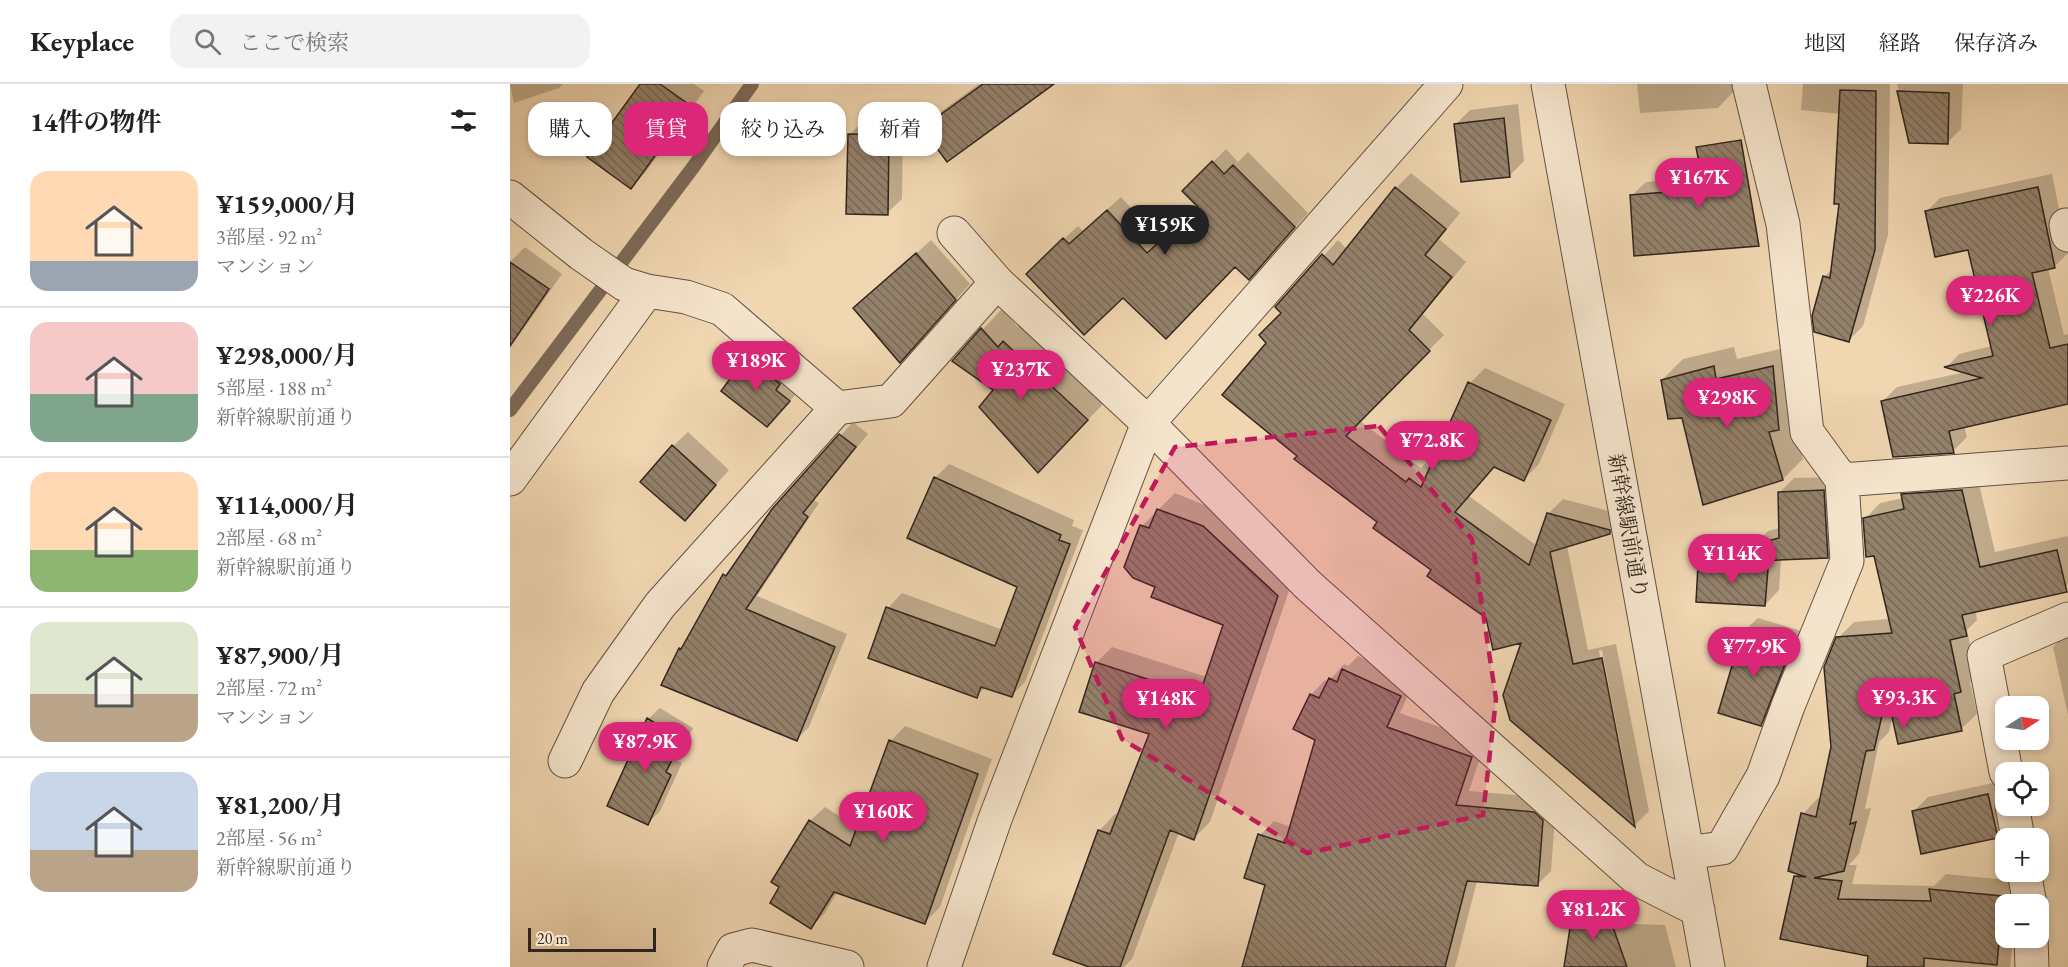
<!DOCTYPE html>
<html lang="ja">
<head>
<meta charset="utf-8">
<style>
  :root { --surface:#fff; --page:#f2f2f2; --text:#222; --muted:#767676; --line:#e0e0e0; --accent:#db2777 }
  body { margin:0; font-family:"EB Garamond","Noto Serif JP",serif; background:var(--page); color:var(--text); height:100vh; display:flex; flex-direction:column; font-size:22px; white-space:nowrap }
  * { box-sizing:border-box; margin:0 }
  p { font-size:20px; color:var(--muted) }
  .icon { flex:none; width:33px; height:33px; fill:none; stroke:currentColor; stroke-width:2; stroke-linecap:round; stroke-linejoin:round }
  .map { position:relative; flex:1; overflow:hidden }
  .sheet { display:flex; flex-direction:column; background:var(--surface); width:510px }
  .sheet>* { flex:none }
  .hud { position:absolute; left:18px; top:18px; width:570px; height:54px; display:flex; gap:12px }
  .needle { width:39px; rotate:78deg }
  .buttons { position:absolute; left:1485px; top:612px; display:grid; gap:12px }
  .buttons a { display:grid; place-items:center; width:54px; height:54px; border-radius:12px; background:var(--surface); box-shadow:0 3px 9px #0003; font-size:30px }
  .scale { position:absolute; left:18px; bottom:15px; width:128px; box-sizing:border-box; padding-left:6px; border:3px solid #31251f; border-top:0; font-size:16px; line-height:21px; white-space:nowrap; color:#31251f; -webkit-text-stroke:4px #f5e4cc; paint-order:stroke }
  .price { position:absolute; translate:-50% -51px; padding:0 14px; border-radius:21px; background:var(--accent); color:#fff; font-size:20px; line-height:39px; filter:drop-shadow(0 2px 3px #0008) }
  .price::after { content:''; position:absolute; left:50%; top:36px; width:18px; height:14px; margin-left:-9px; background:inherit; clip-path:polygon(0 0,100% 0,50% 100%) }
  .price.selected { background:#222; color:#fff }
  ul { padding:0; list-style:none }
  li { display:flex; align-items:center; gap:18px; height:150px; padding:0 30px }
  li+li { border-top:2px solid var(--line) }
  li span { display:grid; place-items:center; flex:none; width:168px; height:120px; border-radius:18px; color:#555 }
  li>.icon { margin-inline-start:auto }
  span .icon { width:72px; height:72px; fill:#fffc; stroke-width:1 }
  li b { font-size:26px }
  h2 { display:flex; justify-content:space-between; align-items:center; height:72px; padding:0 30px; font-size:26px }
  .pill { padding:0 21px; border-radius:18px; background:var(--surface); box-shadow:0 3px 9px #0003; font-size:21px; line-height:54px }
  .pill.selected { background:var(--accent); color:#fff }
  header { display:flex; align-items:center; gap:36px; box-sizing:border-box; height:84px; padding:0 30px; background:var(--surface); border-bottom:2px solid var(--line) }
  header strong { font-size:28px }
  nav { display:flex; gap:33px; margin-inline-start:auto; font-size:21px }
  .search { width:420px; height:54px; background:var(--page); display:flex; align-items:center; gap:15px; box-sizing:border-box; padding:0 21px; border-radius:18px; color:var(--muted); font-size:22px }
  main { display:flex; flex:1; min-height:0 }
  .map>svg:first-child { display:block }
  .shadow { fill:#0003; fill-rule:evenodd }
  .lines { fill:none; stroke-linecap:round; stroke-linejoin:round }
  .stream { stroke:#7d6b59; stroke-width:14 }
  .building { fill:url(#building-back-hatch); stroke:#31251f; stroke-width:1.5 }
  .minor-casing { stroke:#615144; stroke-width:35 }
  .minor { stroke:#f5e4cc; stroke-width:33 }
  .marked { fill:#c2185b; fill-opacity:0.2; stroke:#c2185b; stroke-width:4.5; stroke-dasharray:12 8; stroke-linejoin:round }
  .labels { text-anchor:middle; stroke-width:4.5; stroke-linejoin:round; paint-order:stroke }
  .street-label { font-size:21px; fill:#31251f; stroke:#f5e4cc }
</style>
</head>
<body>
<header>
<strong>Keyplace</strong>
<div class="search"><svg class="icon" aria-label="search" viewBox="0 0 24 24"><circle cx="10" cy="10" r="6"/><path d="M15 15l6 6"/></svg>ここで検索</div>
<nav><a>地図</a><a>経路</a><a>保存済み</a></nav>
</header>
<main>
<section class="sheet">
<h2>14件の物件<svg class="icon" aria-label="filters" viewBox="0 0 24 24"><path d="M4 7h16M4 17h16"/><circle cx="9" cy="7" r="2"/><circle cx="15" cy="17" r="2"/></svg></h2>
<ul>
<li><span style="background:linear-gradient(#ffd9b3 75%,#9aa5b1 0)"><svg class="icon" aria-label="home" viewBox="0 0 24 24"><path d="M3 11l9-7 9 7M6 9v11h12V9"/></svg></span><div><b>¥159,000/月</b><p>3部屋 · 92 m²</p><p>マンション</p></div></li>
<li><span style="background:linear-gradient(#f6c9c9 60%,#7fa58c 0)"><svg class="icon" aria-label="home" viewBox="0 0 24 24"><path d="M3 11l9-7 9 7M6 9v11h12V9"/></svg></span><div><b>¥298,000/月</b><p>5部屋 · 188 m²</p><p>新幹線駅前通り</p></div></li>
<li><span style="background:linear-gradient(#ffd9b3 65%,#8fb573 0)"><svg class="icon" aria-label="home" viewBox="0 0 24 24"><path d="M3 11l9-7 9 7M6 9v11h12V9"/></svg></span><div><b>¥114,000/月</b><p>2部屋 · 68 m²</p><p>新幹線駅前通り</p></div></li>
<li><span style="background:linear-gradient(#dfe7d0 60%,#b9a48a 0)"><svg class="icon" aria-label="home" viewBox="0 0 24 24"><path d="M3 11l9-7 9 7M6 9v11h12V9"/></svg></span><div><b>¥87,900/月</b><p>2部屋 · 72 m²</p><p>マンション</p></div></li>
<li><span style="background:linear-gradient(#c9d6e8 65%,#b9a48a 0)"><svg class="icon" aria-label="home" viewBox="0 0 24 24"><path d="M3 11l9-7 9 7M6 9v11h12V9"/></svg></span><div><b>¥81,200/月</b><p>2部屋 · 56 m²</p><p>新幹線駅前通り</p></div></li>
</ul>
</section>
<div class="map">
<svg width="1558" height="883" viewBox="0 0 1558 883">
  <defs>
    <pattern id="building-back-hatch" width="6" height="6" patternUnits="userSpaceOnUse" patternTransform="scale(1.5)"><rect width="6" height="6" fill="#94816b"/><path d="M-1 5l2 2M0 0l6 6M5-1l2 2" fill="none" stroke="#796957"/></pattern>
  </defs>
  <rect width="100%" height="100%" fill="#f0d6b1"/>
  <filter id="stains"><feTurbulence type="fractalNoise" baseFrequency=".00333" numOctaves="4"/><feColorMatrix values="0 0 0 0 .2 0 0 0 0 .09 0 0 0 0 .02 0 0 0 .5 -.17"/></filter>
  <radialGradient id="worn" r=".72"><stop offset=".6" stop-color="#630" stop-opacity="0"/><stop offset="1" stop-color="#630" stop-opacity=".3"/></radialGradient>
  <!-- shadow -->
  <path class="shadow" d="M0 0H53L49 4 4 19Z
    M132 0H184L194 7 135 89 121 103Z
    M469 0H542L414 44 429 29Z
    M1127 0H1228V3L1208 24 1130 29Z
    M1293 0H1380L1378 151 1353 242 1339 256 1314 193 1322 185 1330 119V30L1291 26Z
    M1387 0H1453L1451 45 1437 59 1400 58Z
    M1008 20 1014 77 1000 91 946 40 960 26Z
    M354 36 393 37 392 115 377 129 339 51Z
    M716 65 728 78 738 68 798 129 752 181H726L613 212 531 176 568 142 573 147 611 113 651 157 690 122 674 107Z
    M901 89 950 129 929 155 956 178 913 230 934 251 849 336 911 384 915 380 921 385 960 299 975 284 1055 320 1029 380 1014 395 985 382 959 412 1027 462 1038 430 1053 415 1114 431 1115 433 1100 448 1057 462 1078 566 1106 560 1139 727 1125 741 1013 557 977 534 869 438 789 372 758 258 773 229 767 223 828 156 837 165 886 104ZM1092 566 1120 712 1116 708 1089 567Z
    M1229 90 1233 149 1121 112 1136 98Z
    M1542 90 1558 169 1545 182 1538 184 1554 251 1558 250V318L1454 342 1457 353 1443 367 1373 317 1387 303 1455 288 1437 283 1449 270 1482 262 1459 164 1416 128 1430 114Z
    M421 156 460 200 404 262 345 224Z
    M15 163 52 190 0 264V178Z
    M492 225 508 243 514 238 598 315 549 366 486 306 444 276Z
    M252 260 293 302 271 327 213 307 237 274Z
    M1283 262 1281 332 1293 375 1273 395 1173 332 1152 296 1173 275 1224 263 1227 275Z
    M343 338 358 350 304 416 309 419 247 512 337 550 299 643 286 656 153 600 170 565 175 560 215 491 227 478 263 426Z
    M178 348 219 386 189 420 163 362Z
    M439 380 564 436 562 442 573 446 515 598 501 612 476 603 466 612 360 573 378 524 392 509 493 546 509 502 425 394Z
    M1467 391 1485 468 1558 452V501L1465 521 1467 536 1457 546 1466 591 1460 598 1467 630 1451 645 1383 631 1379 648 1369 658 1355 725 1361 724 1349 770 1339 781H1347L1342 800 1424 802 1436 790 1508 797 1506 820H1496V854H1503L1500 883H1359V871L1285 793 1289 789 1293 730 1308 714 1311 715 1322 664 1328 554 1344 538 1379 535 1366 471 1355 435 1370 419 1393 414V411L1408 395Z
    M1328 393 1332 458 1317 473 1271 475 1269 506 1255 521 1189 481 1204 467 1244 469 1243 461 1258 447 1270 444 1269 409 1284 394Z
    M665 409 709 427 783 495 700 738 684 754 669 748 622 875 614 883H584L589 747 605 730 609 732 640 649 586 579 602 563 697 593 715 540 647 502 632 442Z
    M1248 534 1295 548 1265 626 1251 640 1233 548Z
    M1558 548V631L1543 563Z
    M848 572 904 598 890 629 975 659 959 707 1038 714 1046 721 1041 787 1027 801 967 797 945 883H733L757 800 750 751 764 737 781 743 807 655 801 611 815 596 818 598 834 580 838 582Z
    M150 624 183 644 166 676 172 679 150 727 138 739V635Z
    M395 642 482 675 430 823 415 838 328 807 315 829 301 843 271 802 300 737 315 723 348 744 381 657Z
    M1492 697 1502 738 1487 752 1404 727 1418 713Z
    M1079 810 1112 815 1121 840 1155 841 1166 883H1056L1064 824Z"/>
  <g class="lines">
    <!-- stream -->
    <path class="stream" d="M0 326 184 82 242 0"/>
  </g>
  <!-- building -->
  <path class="building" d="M130 0H150L181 22 121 105 77 73Z
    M473 0H544L437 78 412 44Z
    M1330 6 1366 7 1365 166 1339 258 1304 248 1302 232 1313 192 1320 194 1329 120H1324Z
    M1387 7 1439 9 1438 60 1399 59Z
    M994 34 1000 93 951 98 944 40Z
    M338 50 379 51 378 131 336 130Z
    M1231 56 1249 162 1124 172 1120 111 1194 105 1186 63Z
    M702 77 714 90 723 81 785 143 739 196 725 183 656 255 613 214 574 251 516 190 553 154 559 160 597 126 637 169 688 123 672 107Z
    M885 103 936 145 915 171 942 193 899 246 920 267 836 352 896 398 899 394 911 403 958 298 1041 336 1014 397 984 383 945 428 1019 481 1037 429 1100 446V450L1040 468 1063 580 1092 574 1125 743 1000 636 993 611 1011 559 983 566 976 534 917 492 921 486 863 444 867 438 784 375 787 372 712 311 756 259 749 251 771 229 765 223 812 170 823 181Z
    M1528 103 1545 184 1522 189 1540 264 1558 260V320L1439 347 1444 369 1383 373 1371 317 1472 294 1434 283 1483 272 1458 166 1425 173 1415 127Z
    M406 169 446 216 390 279 343 224Z
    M0 178 39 205 0 262Z
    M471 244 488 263 493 257 578 336 528 389 469 323 483 306 442 277Z
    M236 273 270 300 266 306 280 317 257 343 211 307Z
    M1204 282 1206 295 1263 282 1269 346 1259 348 1273 396 1193 421 1172 334 1158 335 1151 296Z
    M329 350 346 363 293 429 298 433 236 525 325 563 287 657 151 601 169 564 171 565 213 490 216 492 262 425Z
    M162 361 206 401 175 437 130 398Z
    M424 393 551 451 549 456 560 460 502 613 471 603 467 614 358 574 376 523 485 562 507 503 397 454Z
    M1314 406 1318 474 1244 477 1242 461 1269 454 1268 408Z
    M1452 406 1470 483 1547 466 1557 508 1452 531 1457 552 1440 556 1451 608 1444 610 1452 647 1388 660 1377 610 1364 666 1356 667 1340 740 1346 738 1334 787 1304 794 1332 797 1328 815 1421 817 1419 805 1493 812 1487 881 1414 874V883H1357L1358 872 1270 855 1284 792 1296 793 1278 787 1291 729 1306 733 1321 663 1314 583 1326 553 1382 549 1364 472 1356 473 1353 434 1394 425 1391 410Z
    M647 425 693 442 768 512 684 756 660 746 610 883H579L543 870 588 746 600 750 639 650 569 628 585 578 689 612 713 541 641 513 645 503 623 494 614 483 630 441 639 444Z
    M1188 481 1258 485 1255 522 1186 518Z
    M1232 548 1282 562 1251 642 1208 629Z
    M832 585 891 612 877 643 962 673 946 721 1024 728 1033 736 1028 802 957 797 935 883H732L755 801 734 794 748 750 775 759 805 656 783 645 800 610 809 614 819 594 827 598Z
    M137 634 172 656 156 688 161 691 138 741 97 722Z
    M379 656 468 690 415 840 324 808 301 845 260 819 269 803 261 798 299 736 340 762Z
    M1478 710 1488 754 1411 770 1402 727Z
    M1063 824 1098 829 1117 883H1054Z"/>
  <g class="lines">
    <!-- minor casing -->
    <g class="minor-casing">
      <path id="minor" d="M1038 0 1198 883
        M0 113 71 170 114 200 137 207 176 213 212 225 327 324
        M1556 141 1558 151
        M444 149 487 198 638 339 798 501 1127 795 1188 826
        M0 395 137 207
        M1332 396 1558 379
        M55 677 88 608 150 521 327 324 381 317 487 198
        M1496 688 1474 571 1558 535
        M1502 722 1508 754
        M1177 769 1212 764 1253 692 1278 622 1337 477 1332 396 1297 348 1273 140 1239 0
        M1514 788 1520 820
        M1521 854 1522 883
        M214 883 223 866 242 861 337 883
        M434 883 485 735 638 339 936 0"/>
    </g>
    <!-- minor -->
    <use href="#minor" class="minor"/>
  </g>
  <!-- marked area -->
  <path class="marked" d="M869 342 962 455 986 615 973 731 797 769 612 655 565 543 665 363Z"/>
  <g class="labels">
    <!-- street labels -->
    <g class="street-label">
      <text transform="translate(1118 442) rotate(80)" y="7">新幹線駅前通り</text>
    </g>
  </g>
  <rect width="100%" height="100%" filter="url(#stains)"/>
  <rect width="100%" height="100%" fill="url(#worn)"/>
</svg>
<div class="buttons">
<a><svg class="needle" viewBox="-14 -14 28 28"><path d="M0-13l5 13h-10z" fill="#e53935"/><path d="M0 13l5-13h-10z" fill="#767676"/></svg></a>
<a><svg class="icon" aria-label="locate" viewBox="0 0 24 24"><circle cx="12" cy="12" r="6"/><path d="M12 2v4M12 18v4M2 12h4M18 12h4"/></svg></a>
<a>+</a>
<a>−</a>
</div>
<div class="scale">20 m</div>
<b class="price" style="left:1189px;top:125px">¥167K</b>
<b class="price selected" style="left:655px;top:172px">¥159K</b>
<b class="price" style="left:1480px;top:243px">¥226K</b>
<b class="price" style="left:246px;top:308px">¥189K</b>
<b class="price" style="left:511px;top:317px">¥237K</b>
<b class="price" style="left:1217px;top:345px">¥298K</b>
<b class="price" style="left:922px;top:388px">¥72.8K</b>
<b class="price" style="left:1222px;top:501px">¥114K</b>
<b class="price" style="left:1244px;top:594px">¥77.9K</b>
<b class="price" style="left:1394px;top:645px">¥93.3K</b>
<b class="price" style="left:656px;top:646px">¥148K</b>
<b class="price" style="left:135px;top:689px">¥87.9K</b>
<b class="price" style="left:373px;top:759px">¥160K</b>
<b class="price" style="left:1083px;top:857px">¥81.2K</b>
<div class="hud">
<a class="pill">購入</a>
<a class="pill selected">賃貸</a>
<a class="pill">絞り込み</a>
<a class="pill">新着</a>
</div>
</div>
</main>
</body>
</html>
